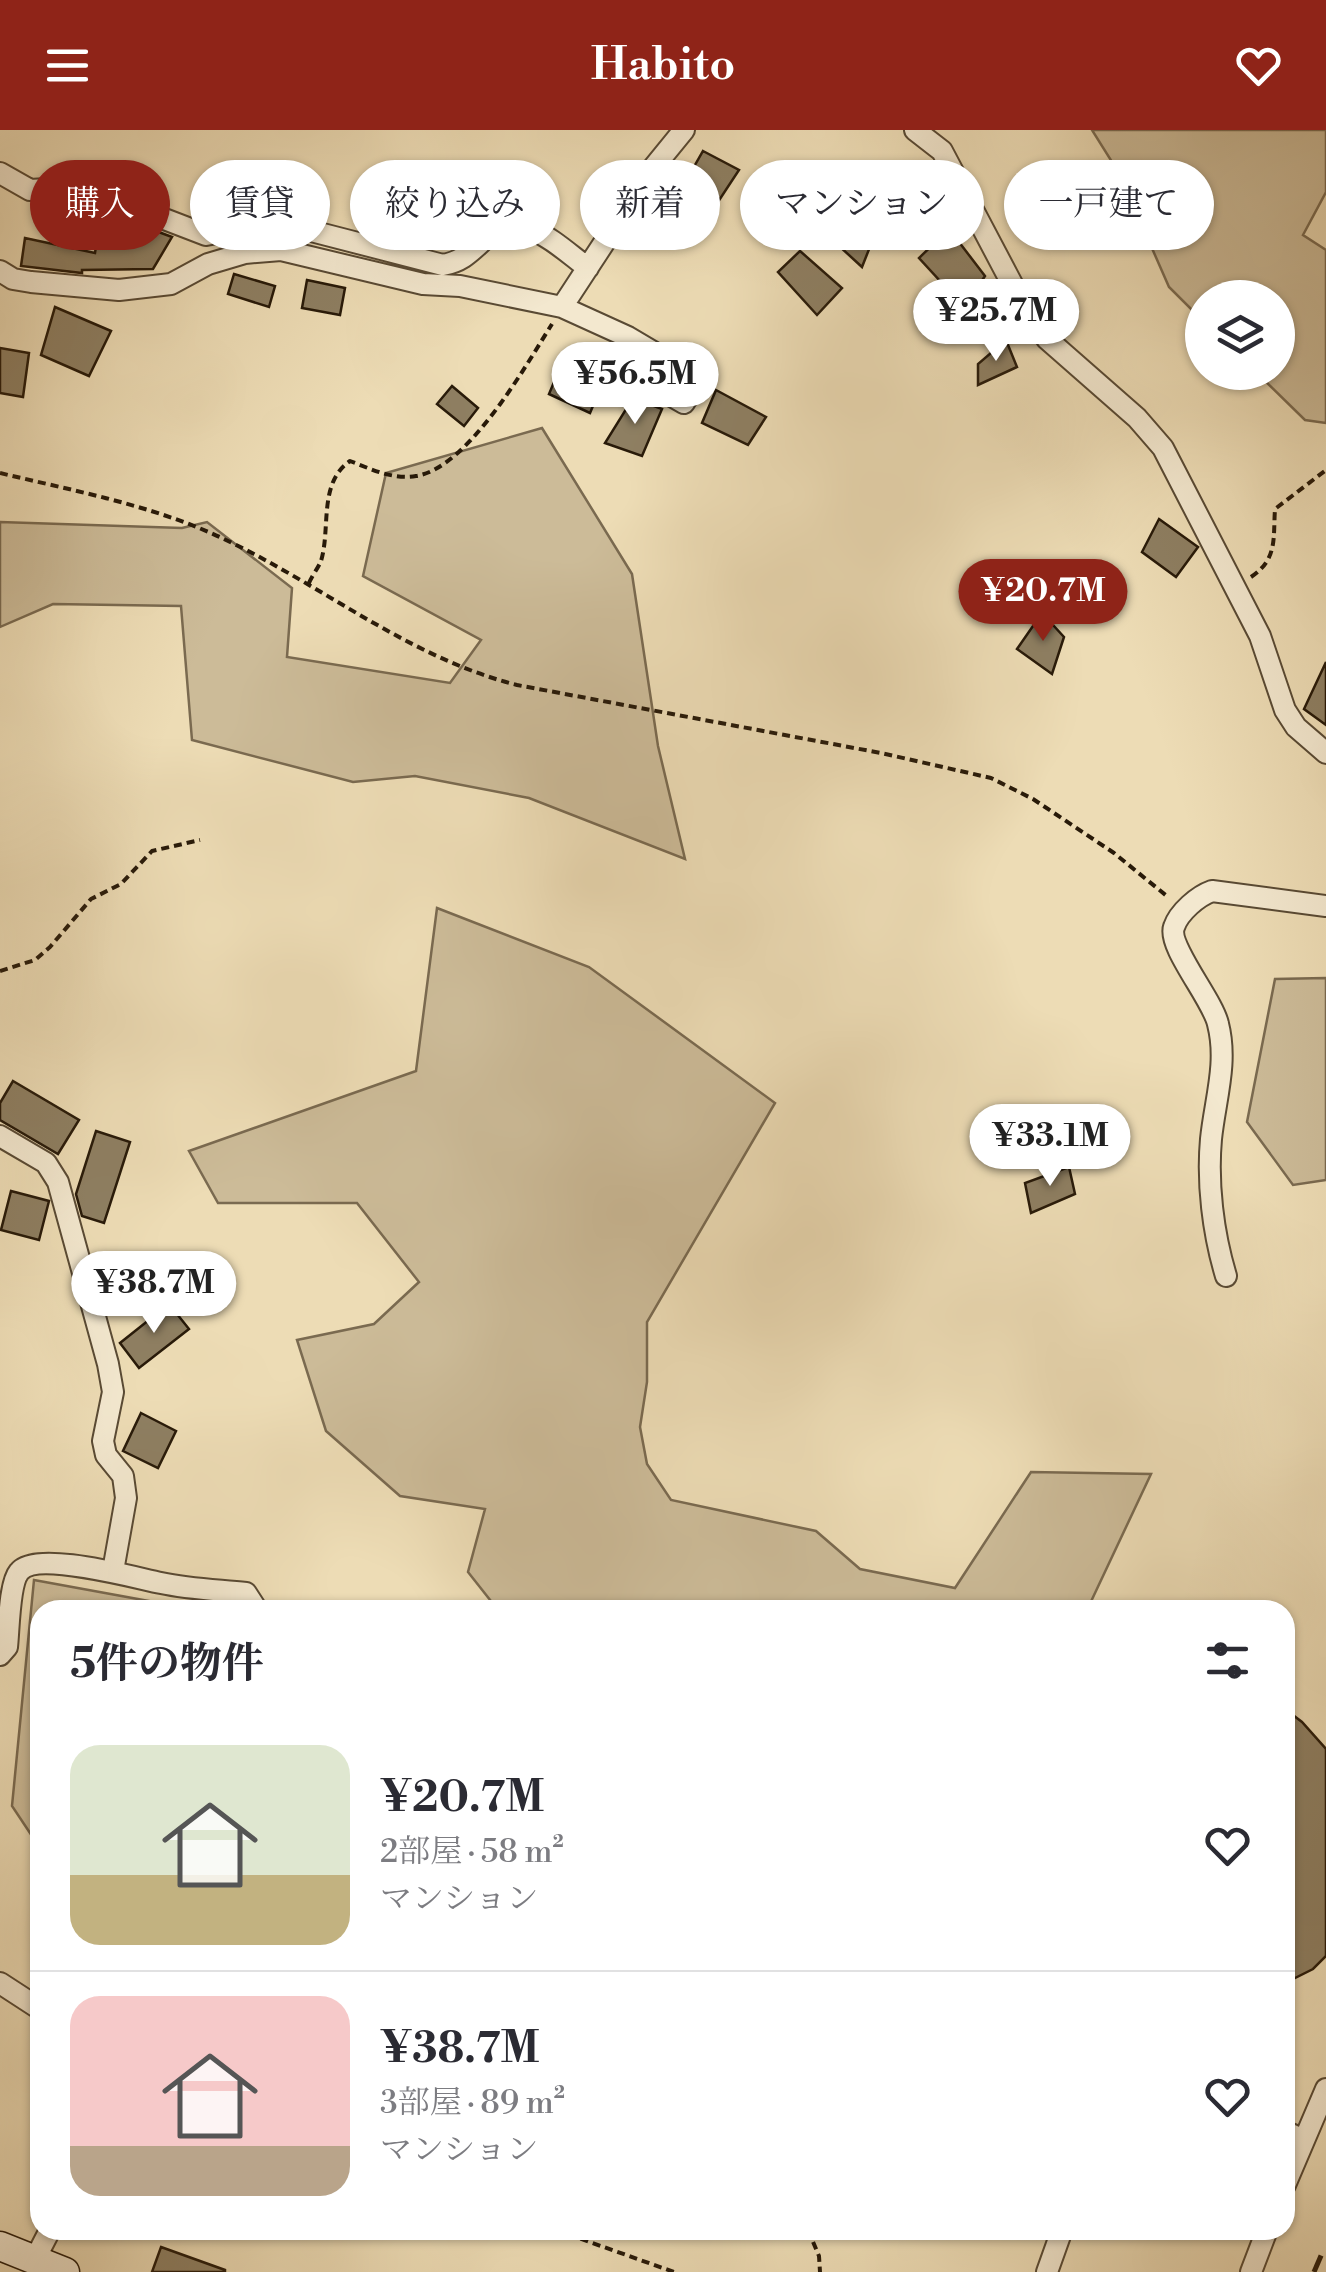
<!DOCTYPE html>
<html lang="ja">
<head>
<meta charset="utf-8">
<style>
  :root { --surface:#fff; --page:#f2f2f3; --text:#2b2b33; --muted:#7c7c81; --line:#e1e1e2; --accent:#8f2418 }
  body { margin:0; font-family:"Libre Bodoni","Noto Serif JP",serif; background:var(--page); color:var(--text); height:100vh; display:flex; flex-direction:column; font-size:38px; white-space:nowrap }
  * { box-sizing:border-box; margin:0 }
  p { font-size:32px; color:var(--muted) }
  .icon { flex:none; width:55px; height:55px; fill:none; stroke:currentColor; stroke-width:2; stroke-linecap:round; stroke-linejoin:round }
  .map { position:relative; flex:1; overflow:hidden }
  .details { position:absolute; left:30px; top:1470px; width:1265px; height:640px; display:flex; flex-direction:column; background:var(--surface); border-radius:30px; box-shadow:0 2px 8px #0004 }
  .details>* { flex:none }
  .banner { position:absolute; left:30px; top:30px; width:1268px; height:90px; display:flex; gap:20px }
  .tools { position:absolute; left:1185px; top:150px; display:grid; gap:20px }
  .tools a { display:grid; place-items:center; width:110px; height:110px; border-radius:50%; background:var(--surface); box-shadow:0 2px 8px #0004; font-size:50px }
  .price { position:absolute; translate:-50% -85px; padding:0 22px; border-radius:35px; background:#fff; color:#222; font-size:32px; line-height:65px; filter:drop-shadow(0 2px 5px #0008) }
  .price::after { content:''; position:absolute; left:50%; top:60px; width:30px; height:22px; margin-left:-15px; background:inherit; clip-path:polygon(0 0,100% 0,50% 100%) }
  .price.on { background:var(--accent); color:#fff }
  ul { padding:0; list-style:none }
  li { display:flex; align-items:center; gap:30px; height:250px; padding:0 40px }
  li+li { border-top:2px solid var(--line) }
  li span { display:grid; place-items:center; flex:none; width:280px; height:200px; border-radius:30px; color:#555 }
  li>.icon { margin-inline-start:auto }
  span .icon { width:120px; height:120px; fill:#fffc; stroke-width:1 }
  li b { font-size:42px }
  h2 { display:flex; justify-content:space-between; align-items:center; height:120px; padding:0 40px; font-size:42px }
  .chip { padding:0 35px; border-radius:45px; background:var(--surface); box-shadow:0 2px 8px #0004; font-size:35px; line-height:90px }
  .chip.on { background:var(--accent); color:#fff }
  header { display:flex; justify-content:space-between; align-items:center; height:130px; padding:0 40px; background:var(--accent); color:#fff; font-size:45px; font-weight:600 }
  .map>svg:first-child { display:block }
  .green { fill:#ccbb98; stroke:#7a6a50; stroke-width:2.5 }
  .building { fill:#8e7f62; stroke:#281a09; stroke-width:2.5 }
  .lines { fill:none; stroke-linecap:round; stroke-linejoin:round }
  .lane-casing { stroke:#594a34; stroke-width:14 }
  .street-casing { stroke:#594a34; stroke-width:24 }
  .secondary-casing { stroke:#281a09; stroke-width:31 }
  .path { stroke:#281a09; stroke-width:4; stroke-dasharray:8 5; stroke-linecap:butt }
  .lane { stroke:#f3e8cf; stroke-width:10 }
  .street { stroke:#f3e8cf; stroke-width:20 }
  .secondary { stroke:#f3e8cf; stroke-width:28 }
  .rail { stroke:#281a09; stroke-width:5; stroke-dasharray:18 18; stroke-linecap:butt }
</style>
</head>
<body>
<header><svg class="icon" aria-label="menu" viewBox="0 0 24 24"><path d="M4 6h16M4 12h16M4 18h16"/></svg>Habito<svg class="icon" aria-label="heart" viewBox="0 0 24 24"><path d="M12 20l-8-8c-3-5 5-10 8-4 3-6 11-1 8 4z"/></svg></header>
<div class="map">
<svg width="1326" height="2142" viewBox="0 0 1326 2142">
  <rect width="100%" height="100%" fill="#eddcb5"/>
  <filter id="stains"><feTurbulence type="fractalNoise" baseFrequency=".002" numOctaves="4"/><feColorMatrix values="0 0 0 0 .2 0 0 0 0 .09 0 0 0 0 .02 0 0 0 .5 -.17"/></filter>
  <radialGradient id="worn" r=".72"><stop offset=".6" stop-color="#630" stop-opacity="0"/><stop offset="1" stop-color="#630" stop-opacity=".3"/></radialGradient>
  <!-- green -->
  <path class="green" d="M1092 0H1326V62L1303 105 1326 120V293L1305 290 1257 243 1278 242V168H1202V190L1169 157 1119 43Z
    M542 298 632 444 658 616 685 729 529 668 415 646 353 652 192 610 181 476 53 474 0 497V392L182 398 207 392 292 458 287 527 450 553 481 510 363 446 386 343Z
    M437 778 589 837 775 973 647 1192V1252L640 1297 647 1334 671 1370 816 1401 860 1439 955 1458 1031 1342 1151 1344 1087 1480H498L468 1442 485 1379 400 1366 326 1301 297 1210 374 1194 419 1152 357 1073H218L189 1021 416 941Z
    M1326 848V1050L1293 1055 1247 992 1275 849Z
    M34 1450 198 1480H40V1718L12 1676Z"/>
  <!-- building -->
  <path class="building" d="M703 21 739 40 714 78 687 49Z
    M807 42 832 82 796 107 754 62Z
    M858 80 879 94 862 137 838 115Z
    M99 96 156 101 172 107 153 139 82 140V143L21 136 25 108 95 123Z
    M949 99 985 146 964 177 919 128Z
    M800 121 842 158 817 185 778 142Z
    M234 144 275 156 269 177 228 164Z
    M307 150 345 158 340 185 302 178Z
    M55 177 111 201 89 246 41 225Z
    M1006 210 1017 237 978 255V234Z
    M0 218 29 223 23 267 0 263Z
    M562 233 603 252 590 283 549 264Z
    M452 256 478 278 464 296 437 274Z
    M716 260 766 287 748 315 702 293Z
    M633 268 662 279 642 326 605 313Z
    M1159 389 1198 417 1176 447 1142 422Z
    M1042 483 1064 507 1052 544 1017 519Z
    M1326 532V595L1304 579Z
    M13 951 79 990 58 1024 0 990V973Z
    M96 1001 130 1012 104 1093 82 1086 76 1064Z
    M1069 1037 1075 1064 1031 1083 1025 1053Z
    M11 1061 49 1071 39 1110 1 1100Z
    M169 1174 189 1199 139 1238 120 1213Z
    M141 1283 176 1301 158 1338 123 1321Z
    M1285 1579 1302 1592 1326 1619V1826L1313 1839 1285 1853Z
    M161 2117 225 2140V2142H152Z"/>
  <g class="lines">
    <!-- lane casing -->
    <g class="lane-casing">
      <path id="lane" d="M1285 1996 1305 2005"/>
    </g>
    <!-- street casing -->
    <g class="street-casing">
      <path id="street" d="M915 0 942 21 1020 169 1047 209 1137 288 1163 318 1260 506 1285 580 1296 597 1326 623
        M0 43 30 60 81 57 206 105 257 96 288 95 443 135C464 131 471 121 487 107 521 76 559 117 588 138
        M0 141 13 149 31 152 119 160 171 154 208 134 245 123 281 120 423 154 460 156 562 177 628 207 699 249 684 273 665 262
        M562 177 653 38 684 0
        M0 1006 46 1033 58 1052 108 1234 113 1262 103 1311 106 1325 123 1346 126 1368 113 1441
        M1226 1146C1213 1103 1207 1053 1211 1009 1215 970 1228 933 1218 894 1213 870 1167 816 1174 797 1179 782 1198 766 1212 761L1326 776
        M0 1525 7 1517C9 1500 9 1454 19 1442 36 1420 135 1448 161 1453 189 1459 218 1460 246 1463L257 1480
        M0 1853 40 1879
        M1285 2055 1326 1959
        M34 2131 50 2100
        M1047 2142 1062 2100
        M1251 2142 1267 2100"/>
    </g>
    <!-- secondary casing -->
    <g class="secondary-casing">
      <path id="secondary" d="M0 2116 65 2142"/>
    </g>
    <!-- path -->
    <path class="path" d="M0 343C75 361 156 376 226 410 325 457 410 528 517 555L881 623 991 648 1033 669 1114 723 1168 767
      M1251 447C1278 429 1273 408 1275 379L1326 340
      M309 453C312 446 318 438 321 431 331 398 318 353 350 331 371 339 393 350 416 346 468 338 525 237 552 194
      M0 841 35 830 50 817 91 769 121 754 152 721 200 710
      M556 2100 674 2142
      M808 2100 819 2126 820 2142"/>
    <!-- lane -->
    <use href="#lane" class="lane"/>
    <!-- street -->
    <use href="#street" class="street"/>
    <!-- secondary -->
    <use href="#secondary" class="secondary"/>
    <!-- rail -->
    <path class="rail" d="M1314 2142 1326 2114"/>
  </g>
  <rect width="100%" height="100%" filter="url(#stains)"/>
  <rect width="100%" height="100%" fill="url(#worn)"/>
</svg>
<div class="tools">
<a><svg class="icon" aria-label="layers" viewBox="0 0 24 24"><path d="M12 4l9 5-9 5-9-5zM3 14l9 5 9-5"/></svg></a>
</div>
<b class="price" style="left:996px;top:234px">¥25.7M</b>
<b class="price" style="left:635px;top:297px">¥56.5M</b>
<b class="price on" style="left:1043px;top:514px">¥20.7M</b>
<b class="price" style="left:1050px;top:1059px">¥33.1M</b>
<b class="price" style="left:154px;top:1206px">¥38.7M</b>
<div class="banner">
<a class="chip on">購入</a>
<a class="chip">賃貸</a>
<a class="chip">絞り込み</a>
<a class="chip">新着</a>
<a class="chip">マンション</a>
<a class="chip">一戸建て</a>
</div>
<section class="details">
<h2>5件の物件<svg class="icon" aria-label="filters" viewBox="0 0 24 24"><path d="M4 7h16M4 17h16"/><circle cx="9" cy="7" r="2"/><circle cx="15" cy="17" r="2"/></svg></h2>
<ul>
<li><span style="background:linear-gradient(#dfe7d0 65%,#c2b280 0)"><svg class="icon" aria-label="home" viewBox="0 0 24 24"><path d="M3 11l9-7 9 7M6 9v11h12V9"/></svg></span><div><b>¥20.7M</b><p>2部屋 · 58 m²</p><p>マンション</p></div><svg class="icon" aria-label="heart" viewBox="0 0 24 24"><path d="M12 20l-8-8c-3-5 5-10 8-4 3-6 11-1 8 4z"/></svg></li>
<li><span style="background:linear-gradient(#f6c9c9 75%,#b9a48a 0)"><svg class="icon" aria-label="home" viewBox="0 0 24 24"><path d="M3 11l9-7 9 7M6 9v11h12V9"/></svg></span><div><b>¥38.7M</b><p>3部屋 · 89 m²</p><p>マンション</p></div><svg class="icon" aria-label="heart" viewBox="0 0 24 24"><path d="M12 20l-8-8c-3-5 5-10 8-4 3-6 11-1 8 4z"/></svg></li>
</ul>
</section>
</div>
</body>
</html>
